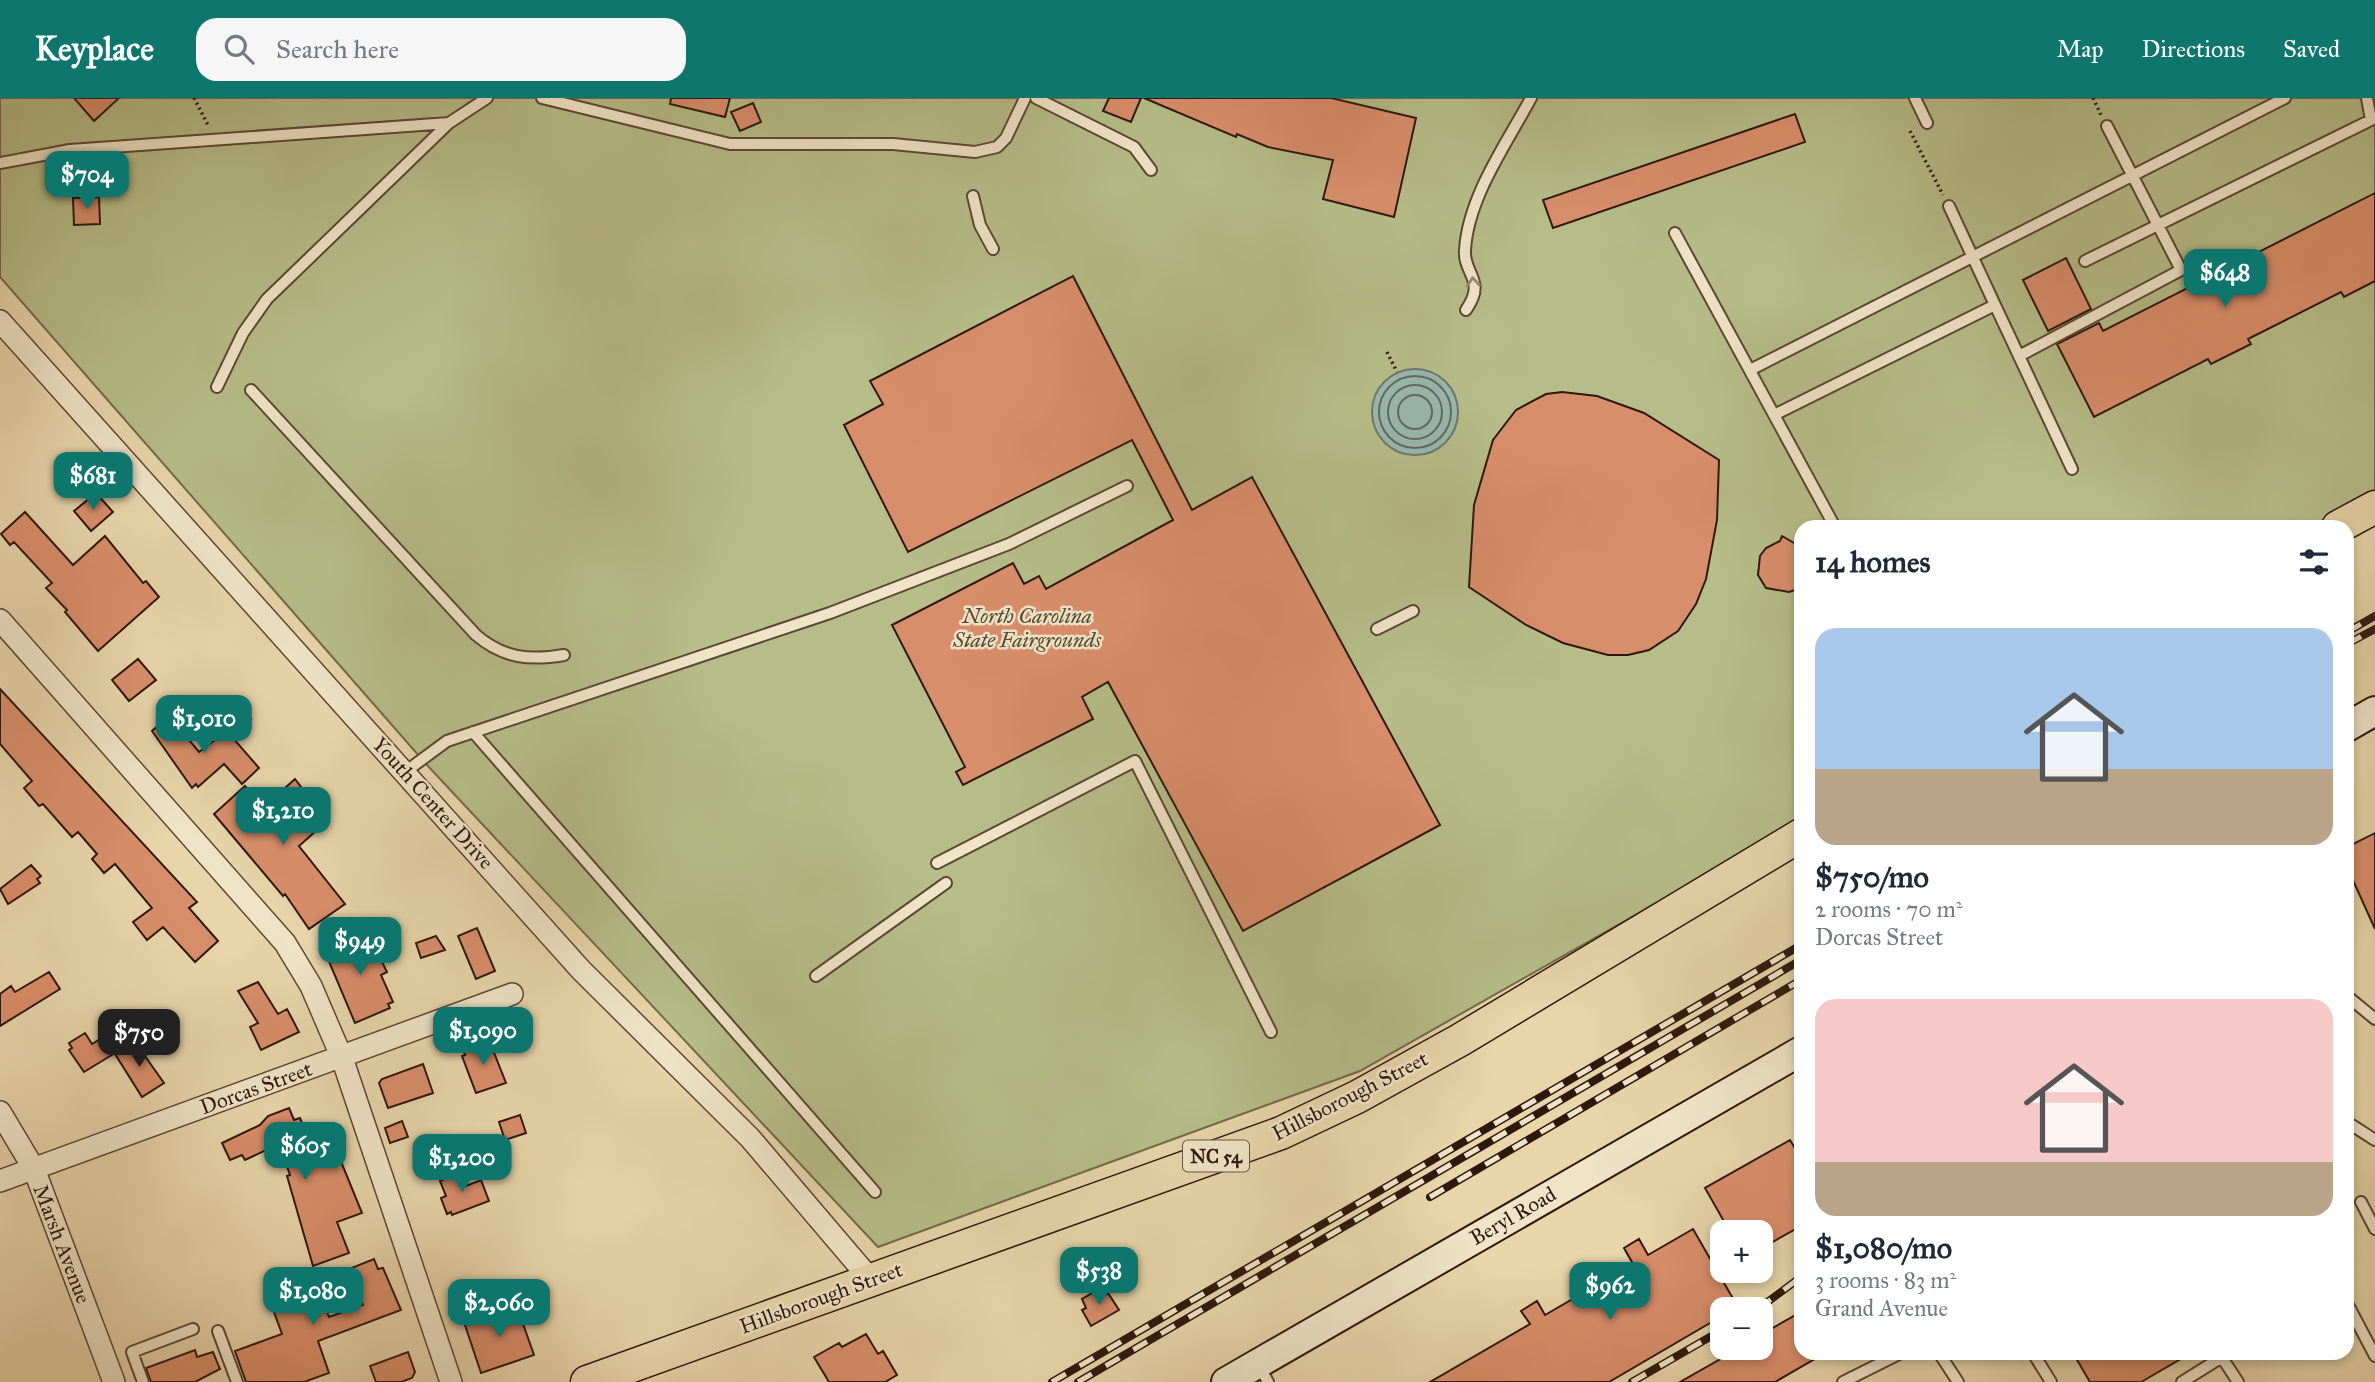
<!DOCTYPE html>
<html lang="en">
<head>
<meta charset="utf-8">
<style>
  :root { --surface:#fff; --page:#f6f6f7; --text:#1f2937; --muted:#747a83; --accent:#0f766e }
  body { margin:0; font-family:"IM FELL Great Primer",serif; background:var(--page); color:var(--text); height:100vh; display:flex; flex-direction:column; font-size:26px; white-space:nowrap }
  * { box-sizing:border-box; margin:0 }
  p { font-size:23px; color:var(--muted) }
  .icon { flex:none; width:38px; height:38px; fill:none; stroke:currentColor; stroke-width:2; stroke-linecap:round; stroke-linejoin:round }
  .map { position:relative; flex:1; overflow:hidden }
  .details { position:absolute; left:1794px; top:422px; width:560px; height:840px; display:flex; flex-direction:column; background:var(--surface); border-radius:21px; box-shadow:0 4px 10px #0003 }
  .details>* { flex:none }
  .tools { position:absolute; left:1710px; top:1122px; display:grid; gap:14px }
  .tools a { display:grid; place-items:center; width:63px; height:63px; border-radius:14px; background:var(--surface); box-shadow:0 4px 10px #0003; font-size:35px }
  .price { position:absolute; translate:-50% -60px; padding:0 16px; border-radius:14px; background:var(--accent); color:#fff; font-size:23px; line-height:46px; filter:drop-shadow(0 2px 4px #0008) }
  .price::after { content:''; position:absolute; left:50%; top:42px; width:21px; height:16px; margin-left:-10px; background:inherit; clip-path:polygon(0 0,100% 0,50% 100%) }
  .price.selected { background:#222; color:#fff }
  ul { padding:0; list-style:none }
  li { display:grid; align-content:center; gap:14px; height:371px; padding:0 21px }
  li span { display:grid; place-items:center; height:217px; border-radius:21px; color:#555 }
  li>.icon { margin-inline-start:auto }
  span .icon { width:126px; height:126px; fill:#fffc; stroke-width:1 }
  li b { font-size:30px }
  h2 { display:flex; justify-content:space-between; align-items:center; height:84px; padding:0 21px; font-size:30px }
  header { display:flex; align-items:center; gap:42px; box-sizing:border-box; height:98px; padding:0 35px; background:var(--accent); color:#fff }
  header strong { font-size:33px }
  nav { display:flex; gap:38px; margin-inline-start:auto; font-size:24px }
  .search { width:490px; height:63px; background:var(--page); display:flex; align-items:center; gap:18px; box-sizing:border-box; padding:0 24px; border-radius:21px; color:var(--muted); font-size:26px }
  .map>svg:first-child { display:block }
  .green { fill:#b6bd88; stroke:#726a4b; stroke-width:2 }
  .water { fill:#98b8af; stroke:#6e786f; stroke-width:2 }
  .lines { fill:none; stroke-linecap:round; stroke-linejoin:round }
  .shore { stroke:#63685e; stroke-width:2 }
  .building { fill:#d98e6b; stroke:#2e180e; stroke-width:2 }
  .lane-casing { stroke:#5c4735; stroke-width:14 }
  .street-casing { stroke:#5c4735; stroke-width:24 }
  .secondary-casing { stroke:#2e180e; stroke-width:32 }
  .primary-casing { stroke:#2e180e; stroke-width:35 }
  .path { stroke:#2e180e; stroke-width:3.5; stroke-dasharray:2 3.5; stroke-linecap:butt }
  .lane { stroke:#f0e4c8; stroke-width:10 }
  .street { stroke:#f0e4c8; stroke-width:21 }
  .secondary { stroke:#f0e4c8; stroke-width:28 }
  .primary { stroke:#e8d5aa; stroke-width:32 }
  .rail-casing { stroke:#2e180e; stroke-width:8 }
  .rail { stroke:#f0e4c8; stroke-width:5; stroke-dasharray:16; stroke-linecap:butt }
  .oneway { stroke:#998874 }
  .labels { text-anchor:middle; stroke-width:5; stroke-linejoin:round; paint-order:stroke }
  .shield { fill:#f0e4c8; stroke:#685546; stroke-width:2 }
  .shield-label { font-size:19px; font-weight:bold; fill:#2e180e }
  .park-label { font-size:21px; font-style:italic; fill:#574a33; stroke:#f0e4c8 }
  .street-label { font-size:21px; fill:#2e180e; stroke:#f0e4c8 }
</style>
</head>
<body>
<header>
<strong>Keyplace</strong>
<div class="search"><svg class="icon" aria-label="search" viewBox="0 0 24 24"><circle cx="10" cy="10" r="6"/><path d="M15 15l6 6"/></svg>Search here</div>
<nav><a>Map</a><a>Directions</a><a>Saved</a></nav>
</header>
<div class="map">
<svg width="2375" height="1284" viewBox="0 0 2375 1284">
  <rect width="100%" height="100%" fill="#e8d5aa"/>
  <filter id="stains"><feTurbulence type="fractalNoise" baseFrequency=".00286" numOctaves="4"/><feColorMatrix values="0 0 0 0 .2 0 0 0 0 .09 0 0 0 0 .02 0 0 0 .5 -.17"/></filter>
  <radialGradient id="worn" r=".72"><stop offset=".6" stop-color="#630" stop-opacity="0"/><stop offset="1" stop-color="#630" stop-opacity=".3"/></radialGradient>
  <!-- green -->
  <path class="green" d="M0 0H2375V397L2319 429H1801V723L1360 973 878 1149 426 666 0 179Z"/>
  <!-- water -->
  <path class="water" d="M1372 314a43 43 0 1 1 86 0a43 43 0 1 1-86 0Z"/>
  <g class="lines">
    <!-- shore -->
    <path class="shore" d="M1379 314a36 36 0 1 1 72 0a36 36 0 1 1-72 0Z
      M1388 314a27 27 0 1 1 54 0a27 27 0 1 1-54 0Z
      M1398 314a17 17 0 1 1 34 0a17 17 0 1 1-34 0Z"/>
  </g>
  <!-- building -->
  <path class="building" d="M74 0H119L94 23Z
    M671 0H730L725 19 670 6Z
    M1109 0H1141L1131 24 1103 13Z
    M1144 0H1331L1416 20 1394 119 1323 101 1333 62 1268 49 1237 36 1236 39Z
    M753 5 761 24 740 33 731 14Z
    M1795 16 1805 44 1553 130 1543 102Z
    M2375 95V183L2344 199 2341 194 2248 241 2251 246 2211 266 2208 261 2094 319 2057 246 2099 225 2103 233Z
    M99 99 100 126 74 127 73 100Z
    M2066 160 2091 211 2048 233 2023 182Z
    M1073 178 1192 412 1252 379 1440 727 1243 833 1108 584 1082 599 1093 621 963 687 956 674 965 669 892 527 1013 465 1024 486 1039 478 1046 491 1173 422 1132 342 908 454 844 327 883 306 870 283Z
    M1562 294 1597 298 1644 315 1719 362 1717 422 1706 481 1696 506 1678 533 1649 552 1628 557H1608L1563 545 1526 527 1469 489 1474 407 1493 342 1516 312 1546 296Z
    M96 395 113 414 91 433 74 413Z
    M25 414 73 467 105 438 143 485 146 483 159 499 98 553 65 514 67 512 46 490 52 485 14 444 10 447 1 436Z
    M1782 438 1801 449V490L1789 494 1766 490 1758 477 1760 458 1766 450 1780 443Z
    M138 561 156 582 129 603 112 582Z
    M0 591 197 804 189 810 218 843 195 864 163 829 147 842 133 824 152 810 115 766 104 775 92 761 97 756 78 734 72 739 43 706 39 708 24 690 32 683 0 646Z
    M241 609 251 621 237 633 227 621Z
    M169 618 199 654 227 633 259 670 242 686 224 666 198 689 196 686 192 690 152 633Z
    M295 681 327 723 299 748 345 806 309 831 285 796 283 798 214 716 245 688 264 709Z
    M2375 735V831L2347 769V749Z
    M31 767 41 778 37 781 40 785 8 806 0 791Z
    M477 830 495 873 476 881 458 838Z
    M362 837 364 842 370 839 387 874 381 877 393 904 388 906 390 910 355 925 325 854Z
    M436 838 445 852 421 860 416 845Z
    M49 874 60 891 0 928V896L11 888 15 894Z
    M258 884 278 916 287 911 299 934 261 952 250 929 258 925 238 893Z
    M85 935 92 946 110 935 120 952 84 974 69 952 72 950 69 945Z
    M489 942 506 985 476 995 462 958 465 957 463 951Z
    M135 944 164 985 142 999 115 956Z
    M423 966 433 995 388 1010 379 985 382 981Z
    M289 1010 294 1022 300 1020 320 1068 340 1061 362 1115 337 1124 349 1155 313 1168 287 1078 290 1077 279 1046 245 1062 242 1057 230 1062 222 1045 260 1027 268 1018Z
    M520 1017 526 1035 505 1042 499 1024Z
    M402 1023 408 1039 390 1045 385 1030Z
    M1790 1042 1801 1060V1128L1760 1151V1134H1730L1705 1090Z
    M461 1074 466 1088 481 1082 489 1103 452 1117 451 1114 447 1116 441 1100 446 1098 440 1083Z
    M1693 1131 1739 1211H1722V1218L1609 1284H1430L1530 1226 1521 1213 1537 1203 1545 1217 1633 1166 1624 1150 1639 1141 1648 1157Z
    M374 1161 378 1171 383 1170 401 1212 318 1243 329 1275 304 1284H246L235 1253 282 1236 267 1195 313 1177 329 1219 363 1207 349 1171Z
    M1101 1190 1105 1197 1108 1195 1119 1212 1091 1228 1082 1212 1086 1210 1082 1201Z
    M516 1206 534 1257 481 1275 464 1224Z
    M1801 1214V1255H1825L1775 1284H1680L1740 1250H1760V1237Z
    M866 1236 878 1256 883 1253 897 1277 885 1284H829L814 1259 839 1245 842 1249Z
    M195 1252 197 1259 213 1254 220 1271 195 1284H151L146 1270Z
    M408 1254 415 1274 412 1280 401 1284H376L370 1268Z
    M2073 1255H2191L2141 1284H2090Z"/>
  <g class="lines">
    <!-- lane casing -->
    <g class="lane-casing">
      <path id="lane" d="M542 0 730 46H893L975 54 997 49 1006 40 1025 0
        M1036 0 1134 49 1151 72
        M1915 0 1927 25
        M0 65 70 52 449 25 487 0
        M973 98 980 127 993 151
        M1675 135 1835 429
        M2085 163 2371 22 2367 0
        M1995 207 2072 371
        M1466 212C1487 182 1463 176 1465 152 1468 99 1507 45 1531 0
        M2019 258 2181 172 2107 28
        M1750 272 2285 0
        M217 289 243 235 267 201 449 25
        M251 292 476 537C503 560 529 563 564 557
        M1774 317 1995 207 1949 108
        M1377 531 1413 513
        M473 634 875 1094
        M405 674 447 643 830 515 1009 446 1127 388
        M937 765 1135 663 1271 934
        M816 878 946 785
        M2347 898 2375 921
        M2347 1024 2375 1042
        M2361 1104 2375 1131
        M2347 1205 2375 1258
        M218 1233 237 1284
        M1939 1255 1958 1284
        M2033 1255 2051 1284
        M2219 1255 2238 1284
        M1258 1266 1268 1284
        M143 1284 132 1254 193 1231
        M1843 1284 1901 1255
        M2182 1284 2222 1259"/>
    </g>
    <!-- street casing -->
    <g class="street-casing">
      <path id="street" d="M0 223 581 872 750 1040 871 1182
        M0 522 285 845 311 888 342 960 451 1284
        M0 1014 34 1071 114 1284
        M0 1083 512 896"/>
    </g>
    <!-- secondary casing -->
    <g class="secondary-casing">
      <path id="secondary" d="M2347 629 2375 613
        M1226 1284 1801 953"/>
    </g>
    <!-- primary casing -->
    <g class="primary-casing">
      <path id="primary" d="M2338 429 2375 409
        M587 1284 1281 1035 1357 999 1460 942 1801 737"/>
    </g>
    <!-- path -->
    <path class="path" d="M194 0 209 29
      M2093 0 2101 17
      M1910 33 1943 97
      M1387 254 1397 274"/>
    <!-- lane -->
    <use href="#lane" class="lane"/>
    <!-- street -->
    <use href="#street" class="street"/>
    <!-- secondary -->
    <use href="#secondary" class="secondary"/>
    <!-- primary -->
    <use href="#primary" class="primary"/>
    <!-- rail casing -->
    <g class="rail-casing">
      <path id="rail" d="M2347 534 2375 518
        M2347 546 2375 531
        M1430 1099 1801 882
        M1758 1211 1801 1179
        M1052 1284 1801 847
        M1078 1284 1801 862
        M1632 1284 1722 1232"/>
    </g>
    <!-- rail -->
    <use href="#rail" class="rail"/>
  </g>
  <!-- one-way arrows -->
  <defs><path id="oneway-chevron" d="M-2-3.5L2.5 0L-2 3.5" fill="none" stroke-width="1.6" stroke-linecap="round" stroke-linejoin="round" transform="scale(1.75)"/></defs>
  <use class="oneway" href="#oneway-chevron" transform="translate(1473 184) rotate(-94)"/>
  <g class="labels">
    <!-- shield labels -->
    <rect class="shield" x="1183" y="1042.5" width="66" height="31" rx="5"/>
    <g class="shield-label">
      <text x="1216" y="1065">NC 54</text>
    </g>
    <!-- park labels -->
    <g class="park-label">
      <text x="1027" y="525">North Carolina<tspan x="1027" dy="24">State Fairgrounds</tspan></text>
    </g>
    <!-- street labels -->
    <g class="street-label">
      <text transform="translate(433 705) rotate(48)" y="7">Youth Center Drive</text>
      <text transform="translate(256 990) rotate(-20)" y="7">Dorcas Street</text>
      <text transform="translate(1350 998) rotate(-27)" y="7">Hillsborough Street</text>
      <text transform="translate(1513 1118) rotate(-30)" y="7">Beryl Road</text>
      <text transform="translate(62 1146) rotate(69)" y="7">Marsh Avenue</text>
      <text transform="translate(821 1200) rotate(-20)" y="7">Hillsborough Street</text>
    </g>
  </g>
  <rect width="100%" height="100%" filter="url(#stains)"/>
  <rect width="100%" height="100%" fill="url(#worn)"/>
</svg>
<div class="tools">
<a>+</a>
<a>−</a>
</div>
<b class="price" style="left:87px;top:113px">$704</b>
<b class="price" style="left:2225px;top:211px">$648</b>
<b class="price" style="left:93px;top:414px">$681</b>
<b class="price" style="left:204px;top:657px">$1,010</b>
<b class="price" style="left:283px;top:749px">$1,210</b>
<b class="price" style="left:360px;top:879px">$949</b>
<b class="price" style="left:483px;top:969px">$1,090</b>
<b class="price selected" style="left:139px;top:971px">$750</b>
<b class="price" style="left:305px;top:1084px">$605</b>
<b class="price" style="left:462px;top:1096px">$1,200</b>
<b class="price" style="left:1099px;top:1209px">$538</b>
<b class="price" style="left:1610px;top:1224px">$962</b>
<b class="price" style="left:313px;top:1229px">$1,080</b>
<b class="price" style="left:499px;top:1241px">$2,060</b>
<section class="details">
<h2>14 homes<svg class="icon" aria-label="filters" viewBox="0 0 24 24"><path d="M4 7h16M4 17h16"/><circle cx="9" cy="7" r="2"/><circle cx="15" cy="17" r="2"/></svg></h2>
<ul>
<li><span style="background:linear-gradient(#a9c7e8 65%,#b9a48a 0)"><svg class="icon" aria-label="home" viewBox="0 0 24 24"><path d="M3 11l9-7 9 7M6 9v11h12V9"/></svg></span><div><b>$750/mo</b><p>2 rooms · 70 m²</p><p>Dorcas Street</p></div></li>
<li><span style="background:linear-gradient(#f6c9c9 75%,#b9a48a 0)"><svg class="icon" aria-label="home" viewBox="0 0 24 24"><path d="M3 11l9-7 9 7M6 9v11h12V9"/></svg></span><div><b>$1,080/mo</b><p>3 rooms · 83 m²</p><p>Grand Avenue</p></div></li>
</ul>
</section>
</div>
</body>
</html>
